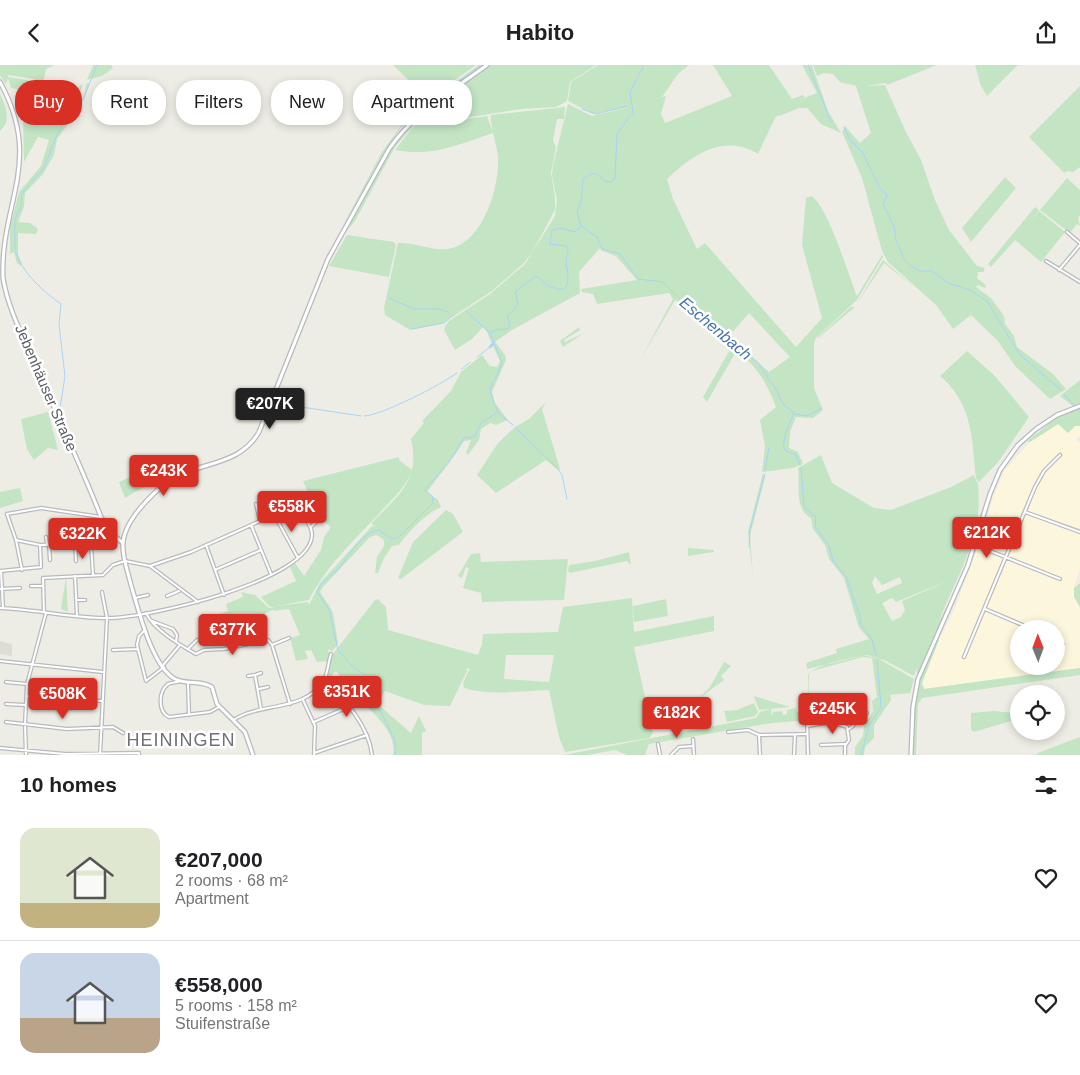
<!DOCTYPE html>
<html lang="en">
<head>
<meta charset="utf-8">
<style>
  :root { --surface:#fff; --page:#f6f6f6; --text:#202124; --muted:#757577; --line:#e0e0e0; --accent:#d93025 }
  body { margin:0; font-family:Arial,sans-serif; background:var(--page); color:var(--text); height:100vh; display:flex; flex-direction:column; font-size:19px; white-space:nowrap }
  * { box-sizing:border-box; margin:0 }
  p { font-size:16px; color:var(--muted) }
  .icon { flex:none; width:28px; height:28px; fill:none; stroke:currentColor; stroke-width:2; stroke-linecap:round; stroke-linejoin:round }
  .map { position:relative; height:690px; overflow:hidden }
  .side { display:flex; flex-direction:column; background:var(--surface); flex:1 }
  .side>* { flex:none }
  .banner { position:absolute; left:15px; top:15px; width:500px; height:45px; display:flex; gap:10px }
  .needle { width:32px; rotate:359deg }
  .buttons { position:absolute; left:1010px; top:555px; display:grid; gap:10px }
  .buttons a { display:grid; place-items:center; width:55px; height:55px; border-radius:50%; background:var(--surface); box-shadow:0 2px 8px #0003; font-size:25px }
  .price { position:absolute; translate:-50% -42px; padding:0 11px; border-radius:5px; background:var(--accent); color:#fff; font-size:16px; line-height:32px; filter:drop-shadow(0 1px 2px #0008) }
  .price::after { content:''; position:absolute; left:50%; top:30px; width:15px; height:11px; margin-left:-8px; background:inherit; clip-path:polygon(0 0,100% 0,50% 100%) }
  .price.current { background:#222; color:#fff }
  ul { padding:0; list-style:none }
  li { display:flex; align-items:center; gap:15px; height:125px; padding:0 20px }
  li+li { border-top:1px solid var(--line) }
  li span { display:grid; place-items:center; flex:none; width:140px; height:100px; border-radius:15px; color:#555 }
  li>.icon { margin-inline-start:auto }
  span .icon { width:60px; height:60px; fill:#fffc; stroke-width:1 }
  li b { font-size:21px }
  h2 { display:flex; justify-content:space-between; align-items:center; height:60px; padding:0 20px; font-size:21px }
  .chip { padding:0 18px; border-radius:20px; background:var(--surface); box-shadow:0 2px 8px #0003; font-size:18px; line-height:45px }
  .chip.current { background:var(--accent); color:#fff }
  header { display:flex; justify-content:space-between; align-items:center; height:65px; padding:0 20px; background:var(--surface); font-size:22px; font-weight:700 }
  .map>svg:first-child { display:block }
  .commercial { fill:#fcf6dc; fill-rule:evenodd }
  .education { fill:#dedcd3 }
  .green { fill:#c3e5c4; fill-rule:evenodd }
  .lines { fill:none; stroke-linecap:round; stroke-linejoin:round }
  .stream { stroke:#a8d3fb; stroke-width:1 }
  .canal { stroke:#a8d3fb; stroke-width:2.5 }
  .street-casing { stroke:#b7babe; stroke-width:4.5 }
  .secondary-casing { stroke:#b6b9be; stroke-width:5.5 }
  .street { stroke:#fff; stroke-width:2 }
  .secondary { stroke:#fff; stroke-width:3 }
  .labels { text-anchor:middle; stroke-width:5; stroke-linejoin:round; paint-order:stroke }
  .street-label { font-size:15px; fill:#5d6065; stroke:#fff }
  .water-label { font-size:16px; font-style:italic; fill:#4573ad; stroke:#fff }
  .quarter-label { font-size:18px; letter-spacing:1px; fill:#6e7277; stroke:#fff }
</style>
</head>
<body>
<header><svg class="icon" aria-label="back" viewBox="0 0 24 24"><path d="M15 5l-7 7 7 7"/></svg>Habito<svg class="icon" aria-label="share" viewBox="0 0 24 24"><path d="M12 15V3M7 8l5-5 5 5M5 13v7h14v-7"/></svg></header>
<div class="map">
<svg width="1080" height="690" viewBox="0 0 1080 690">
  <rect width="100%" height="100%" fill="#eeede5"/>
  <!-- commercial -->
  <path class="commercial" d="M1058 359 1080 361V371L1076 374 1080 378V503L1074 523V532L1080 542V603L924 624 922 618 933 587 955 543 980 476 993 432 1004 406 1030 377ZM1019 564H1056V601H1019Z"/>
  <!-- education -->
  <path class="education" d="M0 576 12 579V591L0 589Z"/>
  <!-- green -->
  <path class="green" d="M0 0H55L46 4 43 19 34 17V14L8 10V12L32 16 29 26 11 23 8 13 6 19 0 10Z
    M93 0H111L113 3 102 11 87 15Z
    M393 0H476L428 34Z
    M479 0H483L427 40H418L419 37 430 35Z
    M488 0H596L570 17 567 36 556 42 521 44 452 55H441L426 49 427 45 446 34Z
    M598 0H689L678 9 662 32 635 40 666 31 661 49 665 58 732 31 713 0H769L792 34 803 30 805 32 796 36 817 28 802 0H812L828 46 841 68 821 59 807 43H799L779 51 778 50 791 37 775 53 758 89C723 68 693 90 667 114L673 134 697 184 705 178 796 282 822 253 802 180 806 133 811 131C827 138 849 212 857 231L882 190 883 192 857 235 816 273 814 278V323L823 345 813 353 796 352 790 367 789 383 798 387 803 399 793 403 762 407 765 381 760 355 776 342C766 316 758 304 737 285L707 337 703 332 732 281 685 241 675 235 639 297 673 234 669 228 597 239 593 229 582 227 581 224 637 215 616 191 600 185 602 181 579 207 580 228 512 265 492 279 487 267 483 262 472 274 455 285 444 265 445 261 450 255 490 229 525 199 555 151 557 135 552 111 553 100 568 39 592 51 629 42 593 49 568 36 571 17ZM749 248 790 292 769 307 729 271Z
    M813 0H937L887 20 886 18 864 21 885 20 906 67 921 95 935 135 949 165 977 201 984 203V207H978L977 213 986 220 985 223 978 220 976 222 991 233 1004 251 1005 259 1014 271 1017 282 1053 309 1066 324 1050 334 1015 301 998 276 971 250 953 264 937 241 888 197 882 186 862 113 842 67 845 61 860 78 871 68 856 21 840 17 833 9 824 8 817 11Z
    M975 0H1018L987 31 981 21Z
    M90 18 80 44 74 48 75 50 57 74 54 90 43 109 25 128 24 142 18 157 30 158 38 164 36 169 18 168V189L22 199 21 201 17 198 14 187 10 189V162L19 127 41 101 49 75 38 72 24 97 23 52 61 34 83 19 79 30 73 32 69 40 74 43 84 32 86 19Z
    M1080 21V102L1073 107 1067 106 1064 108 1029 72Z
    M0 29C6 42 12 55 0 66Z
    M565 42 564 54H557L553 76 556 82 551 108 555 132V145L533 186 524 198 492 226 443 258 410 265 385 250 384 243 398 178C415 177 431 186 448 184 483 179 500 121 498 92 497 79 490 63 491 50Z
    M413 44 416 45 415 50 401 62 387 83 341 164 382 87Z
    M423 49 395 82 355 156 346 167 387 89 402 69Z
    M487 51 493 68C458 80 432 92 395 85L412 63 425 52 445 57Z
    M1005 112 1016 123 971 177 962 163Z
    M1067 113 1080 125V150L1078 153 1080 161 1077 159 1070 168 1040 145Z
    M1035 142 1039 145 1030 158 1039 146 1065 167 1041 197 1015 175 991 202 988 199Z
    M347 170 394 177 396 180 389 212 329 201Z
    M883 195 915 223 884 198 856 240Z
    M851 242H855L817 274 819 271Z
    M579 262 580 265 564 275 565 277 584 268 563 282 560 276Z
    M496 278 505 290 506 295 492 327 495 338 508 355 496 360 490 358 481 364 479 375 468 390 466 388 471 375 464 376C453 394 439 410 427 427L438 435 441 442C424 450 410 465 399 480L392 481 384 493 378 508H375L377 492 384 481V475L377 470 370 472 323 522 320 527 333 547 338 579 332 586 327 584 330 589 328 596 317 597 311 585 305 586 308 594 296 596 290 573 300 570 289 544 273 546 274 544 228 567 213 568 206 553 228 546 226 539 243 532 241 527 255 530 269 543H275L270 542 261 532 296 516 290 502 295 498 304 511 321 485 324 472 331 462C317 452 310 431 303 416L399 392V395L412 405C406 423 390 436 377 451 353 476 325 503 309 535L277 541 308 537 309 540 320 518 372 461H376L371 459C397 431 421 416 411 374L424 358 422 356 451 326 461 307 482 290 490 301 497 302 500 296 493 281Z
    M967 286 995 311 1029 352 999 396 979 417 976 414C972 374 973 339 940 311Z
    M1080 315V339L1073 341 1060 331Z
    M547 336 542 344 560 404 558 405 546 395 496 428 477 410 498 378 515 362 529 354Z
    M1080 343V361H1075L1068 368 1058 359 1030 377 1027 376 1058 352Z
    M48 347 58 385 48 383 34 395 27 384 21 354Z
    M821 390 832 418 874 443 891 445 951 422 974 410C975 414 978 418 978 420 984 472 956 512 939 556L962 513 917 612V603L914 611 886 596 867 590 807 604 806 598 837 588 836 584 869 574 859 563 844 513 829 494 825 480 813 464 811 453C794 444 800 420 798 403ZM875 511 882 520 900 512 902 518 877 529 872 518ZM953 514 902 536 905 545 901 552 892 556 882 538 892 533 896 537Z
    M175 397V404L125 433 119 417 144 406Z
    M763 408 765 412 750 470 753 512 748 467Z
    M20 423 23 436 0 443V427Z
    M446 445 453 449 463 467 401 514 398 513 413 477Z
    M688 483 714 485V487L688 491Z
    M629 487 631 500 627 496 570 508 568 506 569 500 595 496Z
    M480 488 481 497 568 494 564 535 482 537 481 528 463 523 469 503 466 502 462 513 458 511 471 489Z
    M66 512 68 547 61 544Z
    M1080 518V542L1074 532V523Z
    M632 533 634 567 714 551V566L634 582 633 578 653 668 649 673 565 687 559 672 549 625C521 626 491 631 464 623L463 618 470 603 466 604 467 606 450 641 424 640 385 626 379 637 381 642 411 668 419 651 426 666 422 668V690H393C399 665 364 641 350 625 345 619 341 612 336 606L328 614 325 613 332 590 375 535 378 534 386 542 388 565 478 590 482 579 483 569 558 567 563 542ZM506 590H554L549 617 504 614Z
    M666 534 668 551 634 557 633 541Z
    M937 574 939 575 922 618 924 624 1080 603V610L922 633 918 639 916 690H912L915 636 923 606Z
    M867 591 879 594 914 614 910 628 890 630 891 635 874 660V673L865 682 864 690H855V682L863 671 864 662 873 646 872 636 877 632 872 593 863 592 812 606 809 609 808 646V610C813 600 856 591 867 591Z
    M724 597 731 601 721 611 724 615 697 635 710 622Z
    M754 631 790 642 759 645Z
    M754 638 758 647 755 651 727 657 724 646 737 645Z
    M796 643 797 647H805V651L798 653V656L772 658 649 679 645 690H627L615 685 587 690H564L756 653 760 647 771 644 772 651 773 647 782 646 783 650 787 649V645Z
    M994 646 1014 648V655L974 667 971 665V648Z
    M1080 672V690H1035L1040 687Z"/>
  <g class="lines">
    <!-- stream -->
    <path class="stream" d="M644 0 630 27 633 47 617 69 615 113 612 117 605 116 597 109H591L583 114 581 137 577 146 581 161 597 172 602 184 620 189 638 214 663 217 692 246 719 266 732 279 744 286 758 298 776 324 783 339 794 348 786 367 783 381 786 386 796 390 800 400
      M808 0 831 57
      M439 36 446 31
      M425 40 482 0
      M582 44 596 49 627 41
      M844 62 850 75 863 88 879 122 887 130 883 140 894 161 896 175 904 194 911 201 920 206H932L948 218 970 225 987 236 1020 290 1062 326
      M15 185V154L21 142 22 128 44 103 56 72 65 55 84 32 97 0
      M16 188C23 209 44 227 61 239L59 259 65 311 60 343
      M389 233 414 244H439L448 247
      M466 246 489 267
      M412 264 444 258 453 250
      M477 292 490 282
      M462 304 470 297
      M1064 329 1074 341
      M275 338 361 351
      M1077 344 1080 347
      M498 348 513 360
      M795 349 807 351 822 343
      M364 351C381 351 442 319 457 308
      M516 363 558 404 562 410 567 434
      M801 403 804 442 816 452 815 461 829 481 833 496 846 512 860 551V558L872 575 876 590
      M765 405 769 383
      M749 482 750 464 765 409
      M395 690V676L377 639 380 627 376 617 354 603 338 585 329 544 317 527C321 515 331 512 339 503 349 491 361 468 379 465L390 473H398L432 439 433 432 425 425 449 397 464 373 474 372 481 358 498 347C483 315 494 325 502 297L490 268 495 265 508 264 510 260 507 251 515 244 518 238 515 227 536 211C543 214 544 220 551 222 576 232 566 206 566 195 566 191 568 188 568 184L567 181 550 179 552 165 560 163 575 167 581 161
      M861 690 869 661 881 642 877 595"/>
    <!-- canal -->
    <path class="canal" d="M490 282 494 278"/>
    <!-- street casing -->
    <g class="street-casing">
      <path id="street" d="M1067 167 1080 178
        M1046 196 1080 217
        M1059 205 1080 180
        M256 439 260 456
        M1025 447 1080 467
        M275 451 298 493
        M251 460 271 509
        M311 462 320 453
        M46 472 47 480
        M16 475 40 480 91 478 96 476V468L104 458
        M75 478 76 496
        M91 478 93 510
        M49 479 50 495
        M206 480 224 530
        M975 480 1060 514
        M150 501 198 537
        M22 505 16 475 7 449 41 443 101 452
        M215 505 261 485
        M0 506 41 502 40 480
        M1 506 3 543
        M75 511 77 551
        M31 521H43
        M0 524 20 523
        M167 531 179 526
        M135 533 148 530
        M76 535H85
        M0 543C35 544 70 553 106 553 144 554 311 516 312 470 312 459 301 449 295 441
        M985 544 1032 564
        M44 547 43 513 103 510 113 500 125 496 150 501 191 487 298 439
        M146 548C154 565 180 580 196 589L204 585 224 584 268 575 272 580
        M152 556 173 564 177 570 176 576
        M145 565 139 571 137 580 146 616 164 602
        M1056 573 1063 579
        M272 580 290 639
        M272 580 289 573
        M188 584 197 575
        M113 585 138 584
        M964 592 1035 422 1044 406 1060 390
        M0 596 103 607
        M163 600 180 580
        M255 610 261 608
        M248 611 255 610 261 644
        M180 616C176 618 172 617 168 619 158 627 158 647 169 652L210 647 219 642
        M324 616C345 633 369 662 372 690
        M6 617 27 619
        M188 618 189 650
        M259 624 268 622
        M26 631 102 636
        M303 635 315 661 314 690
        M6 639 25 640
        M807 650 808 690
        M235 654C263 637 305 647 324 615 328 608 328 597 331 589
        M6 657 67 664 113 662 123 668
        M314 657 348 642
        M808 661 831 657 847 662 849 675 845 681V690
        M849 664 853 661 854 648H867
        M728 667 748 665 759 670 806 669
        M759 670 760 690
        M693 674 694 690
        M658 679 660 690
        M821 680 845 679
        M0 683 65 689 139 688V690
        M314 688 367 670
        M26 690 25 659 27 619 46 548
        M100 690 107 553 102 527
        M671 690 679 682 693 681
        M794 690 795 670"/>
    </g>
    <!-- secondary casing -->
    <g class="secondary-casing">
      <path id="secondary" d="M0 17C44 97 0 137 3 213 8 244 24 274 36 302 58 352 81 401 101 452L113 470 123 478
        M253 690 245 667 217 639 212 622C201 615 187 620 175 614 152 602 138 543 131 520 128 507 122 492 123 479 124 453 162 416 186 407 214 397 243 395 259 367L328 194 389 84C414 47 452 26 487 0
        M911 690 913 642 918 614 968 500 990 429 1000 405 1018 380 1036 364 1057 350 1080 341"/>
    </g>
    <!-- street -->
    <use href="#street" class="street"/>
    <!-- secondary -->
    <use href="#secondary" class="secondary"/>
  </g>
  <g class="labels">
    <!-- street labels -->
    <g class="street-label">
      <text transform="translate(46 323) rotate(67)" y="5">Jebenhäuser Straße</text>
    </g>
    <!-- water labels -->
    <g class="water-label">
      <text transform="translate(716 263) rotate(40)" y="6">Eschenbach</text>
    </g>
    <!-- quarter labels -->
    <g class="quarter-label">
      <text x="181" y="681">HEININGEN</text>
    </g>
  </g>
</svg>
<div class="buttons">
<a><svg class="needle" viewBox="-14 -14 28 28"><path d="M0-13l5 13h-10z" fill="#e53935"/><path d="M0 13l5-13h-10z" fill="#757577"/></svg></a>
<a><svg class="icon" aria-label="locate" viewBox="0 0 24 24"><circle cx="12" cy="12" r="6"/><path d="M12 2v4M12 18v4M2 12h4M18 12h4"/></svg></a>
</div>
<b class="price current" style="left:270px;top:365px">€207K</b>
<b class="price" style="left:164px;top:432px">€243K</b>
<b class="price" style="left:292px;top:468px">€558K</b>
<b class="price" style="left:987px;top:494px">€212K</b>
<b class="price" style="left:83px;top:495px">€322K</b>
<b class="price" style="left:233px;top:591px">€377K</b>
<b class="price" style="left:347px;top:653px">€351K</b>
<b class="price" style="left:63px;top:655px">€508K</b>
<b class="price" style="left:833px;top:670px">€245K</b>
<b class="price" style="left:677px;top:674px">€182K</b>
<div class="banner">
<a class="chip current">Buy</a>
<a class="chip">Rent</a>
<a class="chip">Filters</a>
<a class="chip">New</a>
<a class="chip">Apartment</a>
</div>
</div>
<section class="side">
<h2>10 homes<svg class="icon" aria-label="filters" viewBox="0 0 24 24"><path d="M4 7h16M4 17h16"/><circle cx="9" cy="7" r="2"/><circle cx="15" cy="17" r="2"/></svg></h2>
<ul>
<li><span style="background:linear-gradient(#dfe7d0 75%,#c2b280 0)"><svg class="icon" aria-label="home" viewBox="0 0 24 24"><path d="M3 11l9-7 9 7M6 9v11h12V9"/></svg></span><div><b>€207,000</b><p>2 rooms · 68 m²</p><p>Apartment</p></div><svg class="icon" aria-label="heart" viewBox="0 0 24 24"><path d="M12 20l-8-8c-3-5 5-10 8-4 3-6 11-1 8 4z"/></svg></li>
<li><span style="background:linear-gradient(#c9d6e8 65%,#b9a48a 0)"><svg class="icon" aria-label="home" viewBox="0 0 24 24"><path d="M3 11l9-7 9 7M6 9v11h12V9"/></svg></span><div><b>€558,000</b><p>5 rooms · 158 m²</p><p>Stuifenstraße</p></div><svg class="icon" aria-label="heart" viewBox="0 0 24 24"><path d="M12 20l-8-8c-3-5 5-10 8-4 3-6 11-1 8 4z"/></svg></li>
</ul>
</section>
</body>
</html>
